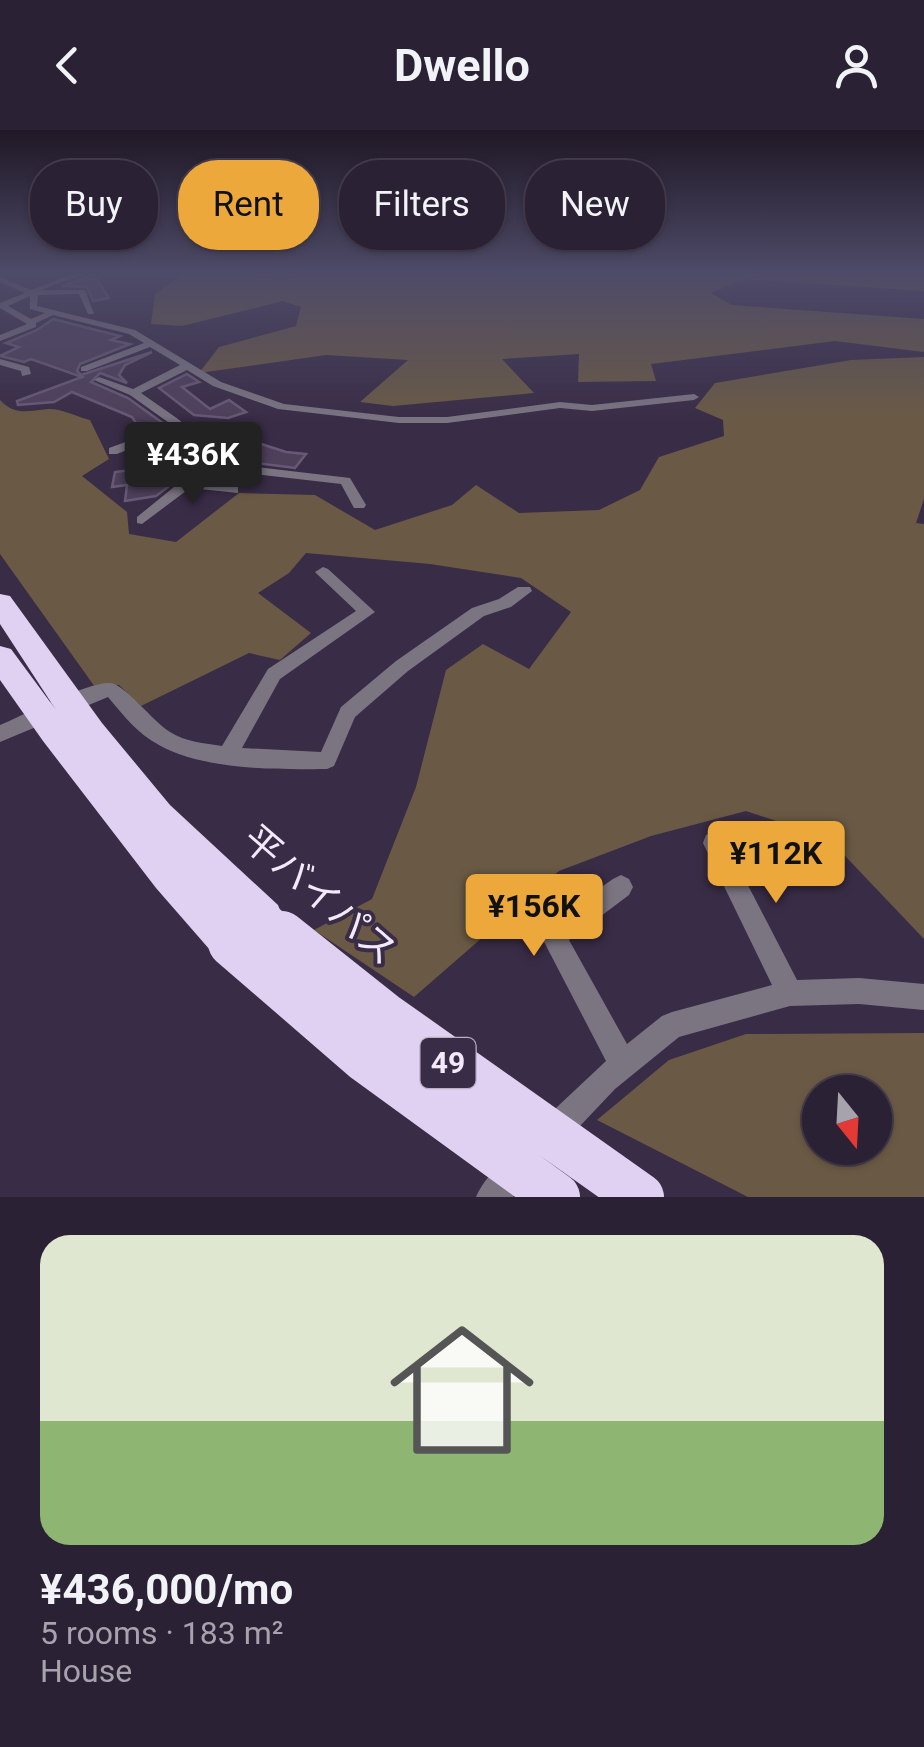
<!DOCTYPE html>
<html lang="en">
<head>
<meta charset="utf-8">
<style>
  :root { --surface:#2b2134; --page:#33293c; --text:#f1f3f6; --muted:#a6a3ac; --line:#473e4f; --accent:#eda83b }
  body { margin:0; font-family:Roboto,"Noto Sans JP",sans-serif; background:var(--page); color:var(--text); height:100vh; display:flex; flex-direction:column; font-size:38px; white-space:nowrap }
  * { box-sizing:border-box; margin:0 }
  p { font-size:32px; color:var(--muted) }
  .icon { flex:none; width:55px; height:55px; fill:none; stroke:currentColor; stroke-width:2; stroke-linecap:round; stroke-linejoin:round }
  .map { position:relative; height:1067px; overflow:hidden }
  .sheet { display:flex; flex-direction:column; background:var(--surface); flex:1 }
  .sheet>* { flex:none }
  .guide { position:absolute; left:30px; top:30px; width:865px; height:90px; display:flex; gap:20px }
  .needle { width:65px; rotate:162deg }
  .tools { position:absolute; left:802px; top:945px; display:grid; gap:20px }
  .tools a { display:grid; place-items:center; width:90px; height:90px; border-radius:50%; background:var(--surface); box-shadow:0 2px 8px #0004,0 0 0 2px var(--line); font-size:50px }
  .price { position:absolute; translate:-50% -85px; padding:0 22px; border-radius:10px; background:var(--accent); color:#111; font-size:32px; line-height:65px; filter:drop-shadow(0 2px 5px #0008) }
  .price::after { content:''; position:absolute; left:50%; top:60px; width:30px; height:22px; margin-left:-15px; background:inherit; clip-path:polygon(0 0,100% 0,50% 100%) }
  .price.on { background:#222; color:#fff }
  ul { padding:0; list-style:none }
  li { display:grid; align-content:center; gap:20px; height:530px; padding:0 40px }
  li span { display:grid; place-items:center; height:310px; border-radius:30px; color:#555 }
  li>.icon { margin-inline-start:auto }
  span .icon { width:180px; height:180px; fill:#fffc; stroke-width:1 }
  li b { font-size:42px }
  .pill { padding:0 35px; border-radius:40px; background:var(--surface); box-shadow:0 2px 8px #0004,0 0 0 2px var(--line); font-size:35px; line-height:90px }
  .pill.on { background:var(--accent); color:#111 }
  header { display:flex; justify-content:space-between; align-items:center; height:130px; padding:0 40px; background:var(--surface); font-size:45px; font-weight:700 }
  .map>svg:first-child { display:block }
  .green { fill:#6a5a45; fill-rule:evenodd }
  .building { fill:#4e405b; stroke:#685a76; stroke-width:2.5 }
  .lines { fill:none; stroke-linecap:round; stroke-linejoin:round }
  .street { fill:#7b7582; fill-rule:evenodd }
  .secondary { fill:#a49aaf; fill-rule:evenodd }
  .highway { fill:#e0d0f1; fill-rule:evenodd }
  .highway-bridge-far1 { stroke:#e0d0f1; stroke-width:38 }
  .highway-bridge { stroke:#e0d0f1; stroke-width:48 }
  .labels { text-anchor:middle; stroke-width:8; stroke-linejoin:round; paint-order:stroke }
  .shield { fill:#392c46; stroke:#bab0c4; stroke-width:2.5 }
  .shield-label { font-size:30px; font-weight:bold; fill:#f2e9fa }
  .near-street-label { font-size:38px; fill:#f2e9fa; stroke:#392c46 }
</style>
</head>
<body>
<header><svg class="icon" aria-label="back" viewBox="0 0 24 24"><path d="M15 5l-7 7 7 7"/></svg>Dwello<svg class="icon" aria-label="person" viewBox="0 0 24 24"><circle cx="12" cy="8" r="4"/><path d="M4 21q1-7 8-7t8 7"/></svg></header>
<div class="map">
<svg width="924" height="1067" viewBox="0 0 924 1067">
  <rect width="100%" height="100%" fill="#392c46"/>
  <!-- green -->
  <path class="green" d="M185 143H252L281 150 296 143 924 144V161L744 149 711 163 732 175 924 189V222L835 211 651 234 656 251 578 252 579 224 502 229 534 263 393 276 360 272 408 230 326 225 199 243 219 217 296 196 301 177 283 171 182 196 151 194 155 164Z
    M924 227V369L916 393 924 394V809L828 708 746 681 651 706 559 741 414 867 314 800 372 769 416 657 446 540 483 514 529 539 571 482 521 448 430 434 306 423 289 443 258 463 311 503 280 530 249 523 141 576 119 555 95 557 0 424V270C15 286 28 281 48 279 60 278 78 287 90 290L109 329 82 346 127 382 129 404 176 412 239 363 315 365 375 400 452 375 476 355 519 383 599 380 640 360 659 327 724 306 723 290 695 278 715 253 851 230Z
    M924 903V1067H748L597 990 669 930 746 904ZM820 962H875V1018H820Z"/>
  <!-- building -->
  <path class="building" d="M94 145 109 168 93 171 87 157 62 156Z
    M53 189 120 206 111 210 130 214 80 234 77 241 81 245 152 222 125 235 119 245 127 253 100 243 91 252 128 268 164 294 142 302 132 287 72 262 54 272 18 275 17 271 82 247 31 229 24 232 0 226 19 217 6 213 37 200Z
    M187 244 199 252 182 257 210 279 229 270 246 282 228 288 194 285 159 258Z
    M175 305 212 335 185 348 170 335H157V347L168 357 156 366 125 371 127 355 112 357 115 342 146 338 141 319Z
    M255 312 286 322 306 324 295 338 233 330 223 323Z"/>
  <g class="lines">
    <!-- street -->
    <path class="street" d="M75 143H86L41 160H85L94 184H88L79 164 38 165 37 176 135 200 221 252 284 274 399 287H447L560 272 592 275 694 264 699 267 694 270 592 281 560 278 447 293H399L278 279 213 256 187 240 141 263 178 289 231 334 350 348 366 375 364 378H354L341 354 229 341 203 352 238 357V363L190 358 142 394 137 393V387L174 357 160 344V338H168L184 352 219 336 178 300 117 324H109V318L172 295 130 265 94 250 99 247 133 259 180 235 150 217 87 241H81V237L144 213 129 204 53 185 36 193V197L0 211V205L27 194 0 178V173L25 163 0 152V147L31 160ZM30 166V179L45 183 31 189 8 176Z
      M0 229 29 237 31 244 22 246 21 241 0 235Z
      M323 437 328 439 375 482 280 549 242 618 321 622 341 577 396 531 472 478 499 469 518 457H530L532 461 511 477 484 486 408 541 355 587 334 636 327 639C277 640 203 640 159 615 138 604 123 585 108 567L0 612V595C24 585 87 552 110 553 125 554 153 592 170 602 185 612 205 613 222 616L268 539 356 481 318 445 315 442Z
      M714 702 722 705 797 850 859 848 924 854V880L859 874 790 876 679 907 615 959 562 1015 551 1019 540 1015 536 1004 540 993 606 931 541 806 544 797 613 749 621 745 629 749 633 757 629 765 569 810 627 914 662 886 672 882 772 855 703 713 706 705Z
      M516 1026 527 1030 531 1041 527 1052 513 1067H476C483 1050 499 1033 516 1026Z"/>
    <!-- secondary -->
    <path class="secondary" d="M0 143H5L0 145Z"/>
    <!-- highway -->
    <path class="highway" d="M0 464 10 466 102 593 170 675 278 775 284 790 278 805 263 811 250 805 253 813 247 828 232 834 217 828 156 758 43 611 0 550V516L11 519 56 580 0 494Z"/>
    <!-- highway-bridge-far1 -->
    <path class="highway-bridge-far1" d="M263 790 285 808"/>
    <!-- highway-bridge -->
    <path class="highway-bridge" d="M282 805 384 886 640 1067
      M232 813 365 928 556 1067"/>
  </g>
  <!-- sky -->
  <linearGradient id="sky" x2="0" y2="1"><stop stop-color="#1f1826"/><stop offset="0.49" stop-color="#4e4b68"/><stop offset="1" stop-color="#4e4b68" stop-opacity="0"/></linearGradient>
  <rect width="924" height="292" fill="url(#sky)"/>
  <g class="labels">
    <!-- shield labels -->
    <rect class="shield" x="420.5" y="908" width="55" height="50" rx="8"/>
    <g class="shield-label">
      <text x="448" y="943">49</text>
    </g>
    <!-- near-street labels -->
    <g class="near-street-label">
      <text transform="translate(320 765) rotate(41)" y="13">平バイパス</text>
    </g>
  </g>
</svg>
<div class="tools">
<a><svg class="needle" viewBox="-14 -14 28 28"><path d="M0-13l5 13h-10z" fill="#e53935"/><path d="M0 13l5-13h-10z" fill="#a6a3ac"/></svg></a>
</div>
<b class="price on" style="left:193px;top:377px">¥436K</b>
<b class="price" style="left:776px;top:776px">¥112K</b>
<b class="price" style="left:534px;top:829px">¥156K</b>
<div class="guide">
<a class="pill">Buy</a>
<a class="pill on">Rent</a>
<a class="pill">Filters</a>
<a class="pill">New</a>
</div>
</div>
<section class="sheet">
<ul>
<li><span style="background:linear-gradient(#dfe7d0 60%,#8fb573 0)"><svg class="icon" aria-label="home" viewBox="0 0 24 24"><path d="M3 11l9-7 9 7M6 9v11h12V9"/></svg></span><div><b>¥436,000/mo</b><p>5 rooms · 183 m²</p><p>House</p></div></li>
</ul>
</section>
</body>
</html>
